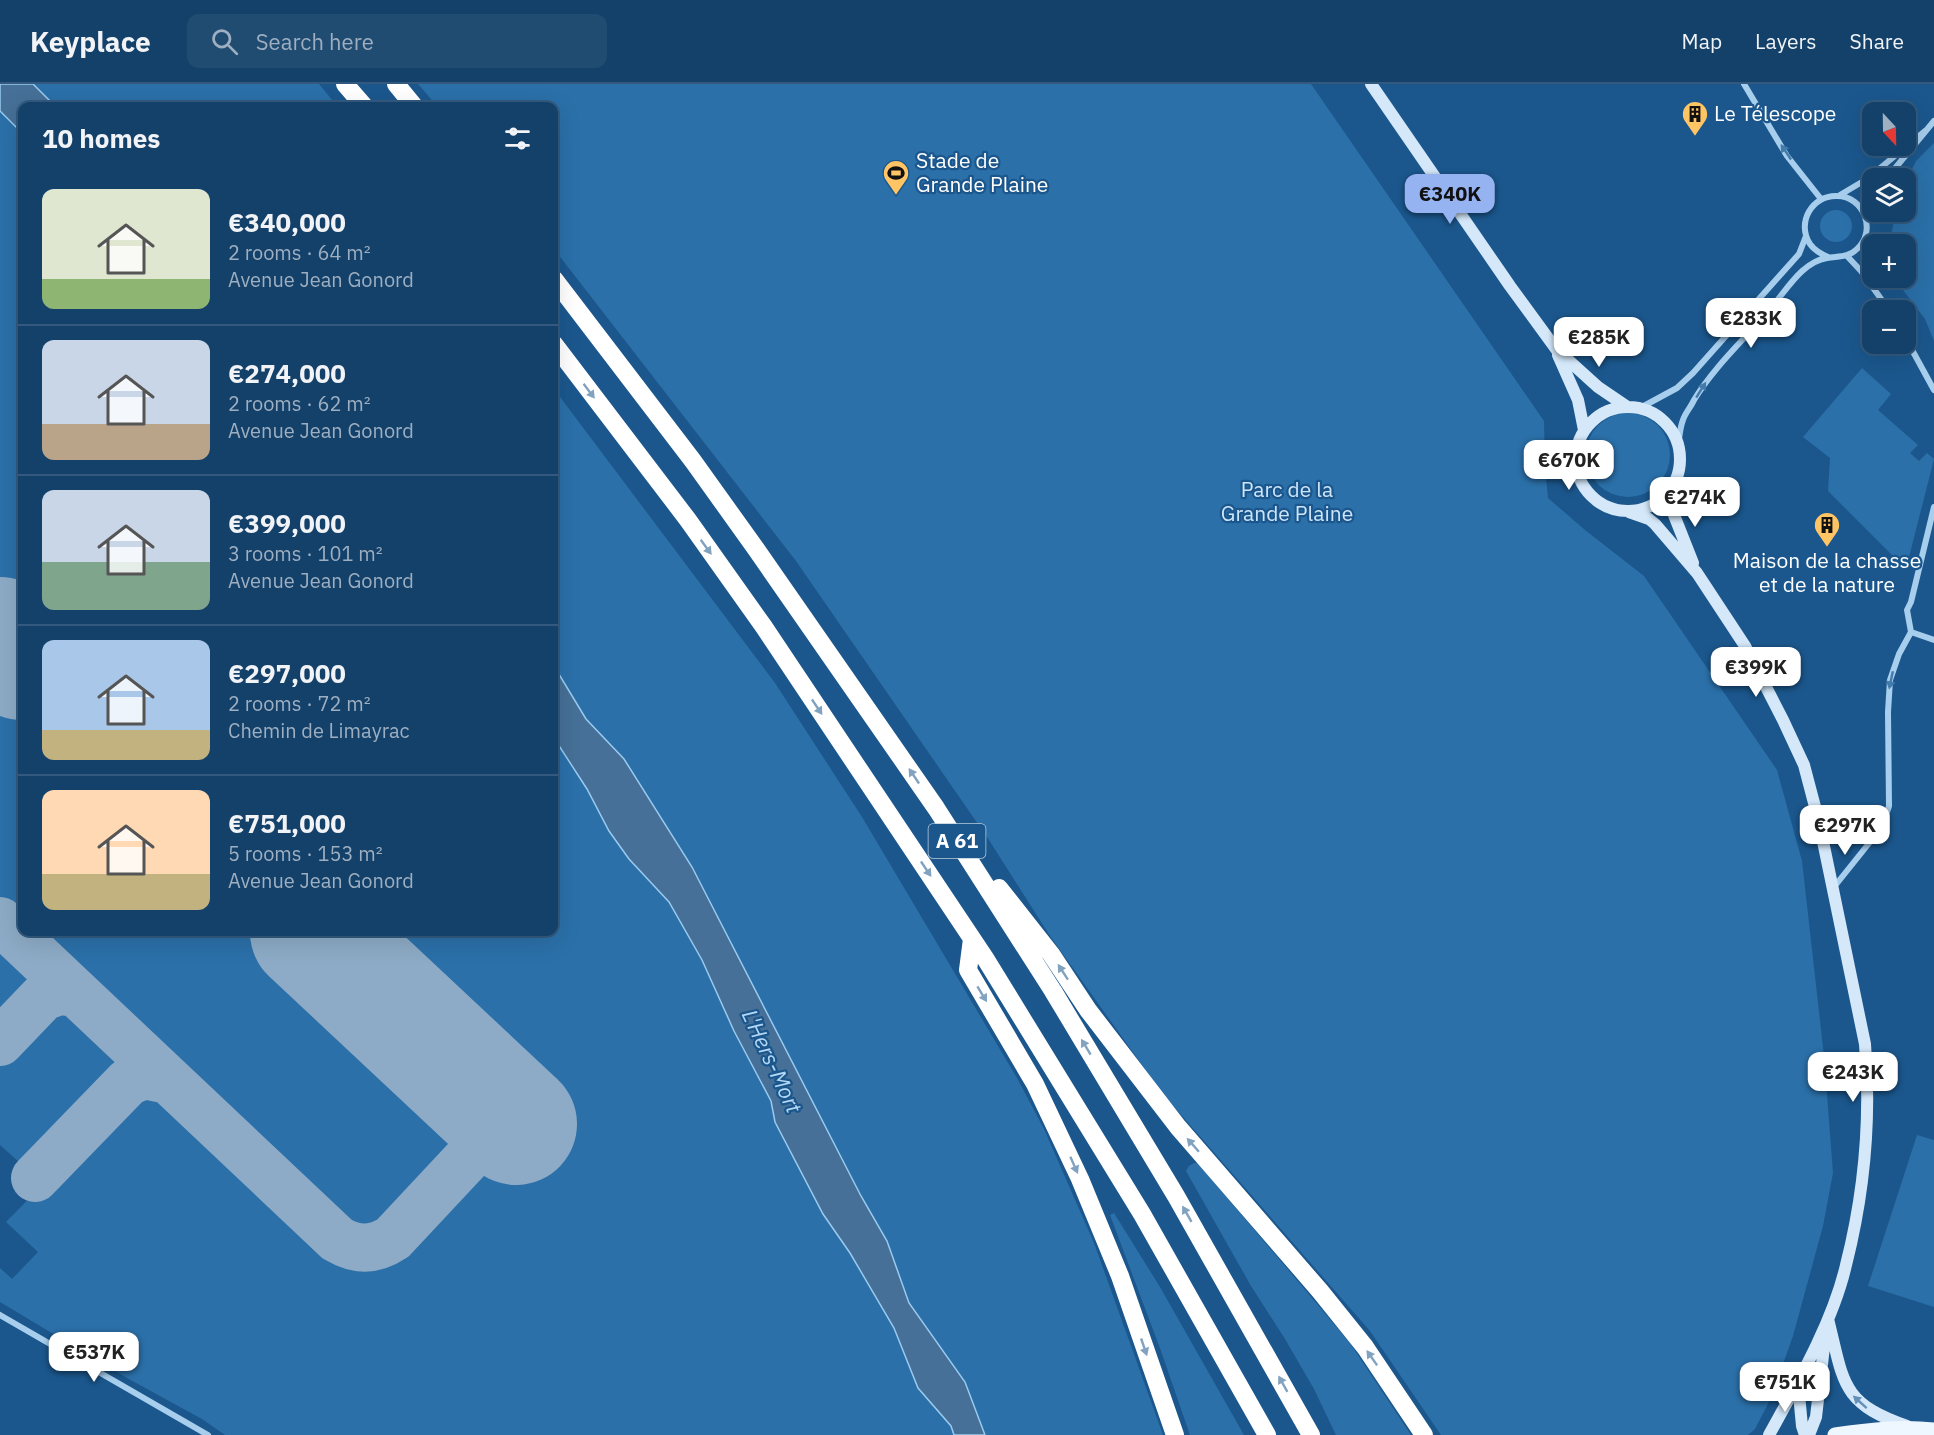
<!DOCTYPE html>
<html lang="en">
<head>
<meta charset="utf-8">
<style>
  :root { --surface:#14416a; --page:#214c72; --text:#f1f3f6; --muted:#9dafc1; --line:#335a7e; --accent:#95b2f1 }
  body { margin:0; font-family:"IBM Plex Sans",sans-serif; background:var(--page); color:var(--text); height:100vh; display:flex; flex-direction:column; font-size:22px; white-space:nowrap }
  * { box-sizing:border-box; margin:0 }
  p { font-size:20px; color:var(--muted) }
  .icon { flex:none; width:33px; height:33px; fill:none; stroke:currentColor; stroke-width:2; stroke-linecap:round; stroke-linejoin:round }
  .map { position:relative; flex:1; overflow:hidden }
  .details { position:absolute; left:18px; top:18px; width:540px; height:834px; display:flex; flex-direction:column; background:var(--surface); border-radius:12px; box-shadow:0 6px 24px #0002,0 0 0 2px var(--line) }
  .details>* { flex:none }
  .needle { width:39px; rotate:158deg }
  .controls { position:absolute; left:1862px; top:18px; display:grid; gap:12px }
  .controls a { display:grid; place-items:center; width:54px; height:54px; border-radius:12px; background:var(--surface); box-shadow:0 6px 24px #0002,0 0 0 2px var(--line); font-size:30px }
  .price { position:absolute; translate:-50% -51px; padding:0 14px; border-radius:12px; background:#fff; color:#222; font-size:20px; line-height:39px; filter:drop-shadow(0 2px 3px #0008) }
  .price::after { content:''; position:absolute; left:50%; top:36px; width:18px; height:14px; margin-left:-9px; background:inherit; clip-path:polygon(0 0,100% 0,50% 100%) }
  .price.active { background:var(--accent); color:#111 }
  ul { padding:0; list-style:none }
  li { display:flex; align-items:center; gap:18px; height:150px; padding:0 24px }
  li+li { border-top:2px solid var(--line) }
  li span { display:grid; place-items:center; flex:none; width:168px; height:120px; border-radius:12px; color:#555 }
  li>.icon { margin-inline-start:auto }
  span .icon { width:72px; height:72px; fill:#fffc; stroke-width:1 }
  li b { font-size:26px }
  h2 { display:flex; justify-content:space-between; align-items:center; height:72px; padding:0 24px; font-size:26px }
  header { display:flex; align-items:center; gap:36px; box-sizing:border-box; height:84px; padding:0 30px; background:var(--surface); border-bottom:2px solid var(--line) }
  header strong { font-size:28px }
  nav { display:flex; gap:33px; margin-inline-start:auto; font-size:21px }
  .search { width:420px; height:54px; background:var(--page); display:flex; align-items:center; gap:15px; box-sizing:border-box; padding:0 21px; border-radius:12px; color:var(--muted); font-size:22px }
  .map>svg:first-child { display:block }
  .green { fill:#2b70a9 }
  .water { fill:#467097; stroke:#9acaef; stroke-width:1.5 }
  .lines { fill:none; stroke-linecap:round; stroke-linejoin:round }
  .taxiway { stroke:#8dabc6; stroke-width:48 }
  .runway { stroke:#8dabc6; stroke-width:122 }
  .street { stroke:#a7ceed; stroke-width:6 }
  .secondary { stroke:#d4e8fa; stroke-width:12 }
  .primary { stroke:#eef6ff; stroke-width:15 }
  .highway { stroke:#fff; stroke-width:18 }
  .oneway { fill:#457baa }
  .oneway2 { fill:#82a3c0 }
  .oneway3 { fill:#6591b9 }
  .labels { text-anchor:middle; stroke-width:4.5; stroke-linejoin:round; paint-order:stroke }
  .shield { fill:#1b578d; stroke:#bbcddd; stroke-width:1.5 }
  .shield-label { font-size:20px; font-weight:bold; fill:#fff }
  .poi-label { font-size:21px; fill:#fff; stroke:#1b578d; text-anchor:start }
  .park-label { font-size:21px; fill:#cde5fa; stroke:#1b578d }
  .water-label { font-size:22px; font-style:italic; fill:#b3d7f5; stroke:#1b578d }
</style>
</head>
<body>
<header>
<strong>Keyplace</strong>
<div class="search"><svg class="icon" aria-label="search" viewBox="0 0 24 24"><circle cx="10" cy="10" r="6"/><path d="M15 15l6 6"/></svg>Search here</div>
<nav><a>Map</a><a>Layers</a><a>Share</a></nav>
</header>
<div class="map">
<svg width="1934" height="1351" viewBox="0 0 1934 1351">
  <rect width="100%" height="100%" fill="#1b578d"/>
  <!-- green -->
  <path class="green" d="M33 0H319L337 22H55Z
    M418 0H1311L1544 337 1545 383 1548 414 1585 446 1644 492 1777 686 1802 777 1824 972 1833 1089 1823 1142 1793 1252 1770 1316 1755 1345 1748 1351H1441L1370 1247 1162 1009 1050 852 989 756 796 477 554 165V22H437Z
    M0 27 22 49V523L0 502Z
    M1934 59V257L1925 235 1894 194H1905V160H1889L1896 128H1905V99L1916 77Z
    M1820 142a16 16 0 1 1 32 0a16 16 0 1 1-32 0Z
    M1862 284 1891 310 1878 326 1918 361 1910 369 1919 377 1927 369 1934 375 1906 485 1828 407 1830 374 1803 353Z
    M554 305 775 599 862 733 1017 994 1044 1045 1094 1159 1163 1351H985L965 1298 909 1219 887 1157 861 1112 692 783 624 675 586 635 554 582Z
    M1586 371a42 42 0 1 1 84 0a42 42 0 1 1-84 0Z
    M0 609 22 630V841L0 820Z
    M554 654 587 705 609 747 629 775 669 818 702 876 734 947 771 1017 775 1038 823 1130 850 1169 894 1244 918 1304 951 1342 954 1351H225L202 1335 127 1294 0 1218V1184L12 1195 38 1168 6 1138 139 1002 149 1001 161 1006 327 1162C355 1182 372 1180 401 1164L544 1015 367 848H554Z
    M29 848H253L443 1027C450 1042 456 1056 450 1072L390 1140 378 1150 363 1152 351 1148 334 1136Z
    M0 854C7 861 23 873 28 881 41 905 15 926 0 942Z
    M65 922 74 924 120 966 124 983 120 990 29 1084 19 1078 0 1061V970C19 951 37 926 65 922Z
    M1917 1051 1934 1056V1223L1868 1202Z
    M1194 1079H1198L1350 1259 1411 1351H1336L1314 1305 1285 1255 1251 1202 1186 1087 1189 1082Z
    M1114 1129 1160 1203 1244 1351H1190L1161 1267 1110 1131Z"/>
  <!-- water -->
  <path class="water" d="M0 0H33L55 22H22V49L0 27Z
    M554 582 586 635 624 675 692 783 861 1112 887 1157 909 1219 965 1298 985 1351H954L951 1342 918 1304 894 1244 850 1169 823 1130 775 1038 771 1017 734 947 702 876 669 818 629 775 609 747 587 705 554 654Z"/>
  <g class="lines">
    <!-- taxiway -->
    <path class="taxiway" d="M0 837 337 1155C357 1167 375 1166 393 1154L479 1062C494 1039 489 1026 476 1003
      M0 958 43 913 59 907 76 909
      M35 1094 128 998 144 991 168 996"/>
    <!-- runway -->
    <path class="runway" d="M0 554 22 575
      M311 848 516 1040"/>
    <!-- street -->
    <path class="street" d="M1744 0 1787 72 1821 115
      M1887 94 1934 37
      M1840 111 1867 95 1925 47
      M1865 131 1872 114
      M1847 172 1861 187 1889 226
      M1905 253 1934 306
      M1640 324 1677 304 1693 289 1799 170 1806 152
      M1678 359C1680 352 1680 343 1683 336 1685 329 1691 323 1694 316 1717 278 1752 249 1779 214 1791 199 1806 177 1827 174 1838 172 1848 174 1857 165 1877 147 1864 112 1837 112 1812 111 1796 139 1810 160 1815 167 1821 170 1828 173
      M1911 548 1934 556
      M1820 738C1839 752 1849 759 1873 753
      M1834 803 1874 753 1884 737 1889 722 1888 628 1890 596 1899 570 1911 548 1907 526 1911 518 1934 423
      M0 1231 208 1351"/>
    <!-- secondary -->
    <path class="secondary" d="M1371 0 1510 202 1556 265 1598 303 1626 322
      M1558 271 1578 316 1584 346
      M1576 375a52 52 0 1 1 104 0a52 52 0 1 1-104 0Z
      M1672 404 1674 431 1693 479
      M1629 428 1649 435 1655 440 1697 489 1745 562 1783 636 1804 681 1819 738 1865 960C1871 1033 1864 1110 1846 1181 1833 1238 1797 1300 1769 1351
      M1828 1235C1844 1298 1840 1319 1907 1342
      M1798 1300 1802 1342 1805 1351
      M1809 1351 1816 1333 1826 1245"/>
    <!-- primary -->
    <path class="primary" d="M1835 1351C1868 1346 1901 1342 1934 1346"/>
    <!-- highway -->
    <path class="highway" d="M345 0 364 22
      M396 0 414 22
      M554 195 693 377 756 465 936 724 1053 907 1176 1112 1311 1351
      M554 260 688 436 764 543 985 874 1142 1130 1267 1351
      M999 804 1051 870 1088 926 1178 1043 1320 1207 1365 1263 1424 1351
      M972 855 968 886 1035 1000 1080 1095 1120 1192 1175 1351"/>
  </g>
  <!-- one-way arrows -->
  <defs><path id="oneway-solid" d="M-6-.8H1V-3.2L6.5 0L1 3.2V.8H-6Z" transform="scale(1.5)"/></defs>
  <g class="oneway">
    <use href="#oneway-solid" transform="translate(1786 68) rotate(-124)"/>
    <use href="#oneway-solid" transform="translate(1701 306) rotate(-58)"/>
    <use href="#oneway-solid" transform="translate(1891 596) rotate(102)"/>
  </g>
  <g class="oneway2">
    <use href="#oneway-solid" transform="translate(589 307) rotate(53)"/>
    <use href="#oneway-solid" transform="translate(706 463) rotate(54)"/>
    <use href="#oneway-solid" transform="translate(817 623) rotate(56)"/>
    <use href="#oneway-solid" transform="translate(914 692) rotate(-124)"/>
    <use href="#oneway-solid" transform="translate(926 785) rotate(56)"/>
    <use href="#oneway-solid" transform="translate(1063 888) rotate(-123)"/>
    <use href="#oneway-solid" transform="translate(982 910) rotate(59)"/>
    <use href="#oneway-solid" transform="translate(1086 963) rotate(-121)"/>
    <use href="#oneway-solid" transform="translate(1193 1061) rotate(-131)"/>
    <use href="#oneway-solid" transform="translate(1074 1081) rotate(66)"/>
    <use href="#oneway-solid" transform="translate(1187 1130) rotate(-120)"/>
    <use href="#oneway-solid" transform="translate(1144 1263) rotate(71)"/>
    <use href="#oneway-solid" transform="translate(1372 1274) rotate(-125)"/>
    <use href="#oneway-solid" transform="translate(1283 1300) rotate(-119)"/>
  </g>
  <use class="oneway3" href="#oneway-solid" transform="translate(1860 1318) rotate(-138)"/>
  <!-- icons -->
  <defs>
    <g id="building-pin" transform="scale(1.35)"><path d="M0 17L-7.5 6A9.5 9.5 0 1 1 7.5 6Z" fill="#ffc464" stroke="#1b578d"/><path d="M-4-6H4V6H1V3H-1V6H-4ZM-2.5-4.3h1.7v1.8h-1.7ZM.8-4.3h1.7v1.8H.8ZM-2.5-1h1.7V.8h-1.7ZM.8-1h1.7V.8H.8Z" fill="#111"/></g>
    <g id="stadium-pin" transform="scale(1.35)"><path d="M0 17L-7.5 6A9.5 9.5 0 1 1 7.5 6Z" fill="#ffc464" stroke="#1b578d"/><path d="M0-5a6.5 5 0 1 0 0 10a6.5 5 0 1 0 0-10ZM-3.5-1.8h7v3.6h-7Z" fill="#111"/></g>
  </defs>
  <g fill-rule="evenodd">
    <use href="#building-pin" x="1695" y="30"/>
    <use href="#stadium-pin" x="896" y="89"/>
    <use href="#building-pin" x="1827" y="441"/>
  </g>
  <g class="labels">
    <!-- shield labels -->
    <rect class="shield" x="928.5" y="740" width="57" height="34" rx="4.5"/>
    <g class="shield-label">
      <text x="957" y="764">A 61</text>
    </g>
    <!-- poi labels -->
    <g class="poi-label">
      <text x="1714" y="37">Le Télescope</text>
      <text x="916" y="84">Stade de<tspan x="916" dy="24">Grande Plaine</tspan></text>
      <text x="1827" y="484" text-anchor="middle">Maison de la chasse<tspan x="1827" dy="24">et de la nature</tspan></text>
    </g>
    <!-- park labels -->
    <g class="park-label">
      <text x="1287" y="413">Parc de la<tspan x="1287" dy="24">Grande Plaine</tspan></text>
    </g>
    <!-- water labels -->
    <g class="water-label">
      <text transform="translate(772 977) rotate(65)" y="8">L'Hers-Mort</text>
    </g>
  </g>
</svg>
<div class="controls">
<a><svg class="needle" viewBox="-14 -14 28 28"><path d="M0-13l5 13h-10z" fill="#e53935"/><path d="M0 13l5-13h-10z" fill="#9dafc1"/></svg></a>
<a><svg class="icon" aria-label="layers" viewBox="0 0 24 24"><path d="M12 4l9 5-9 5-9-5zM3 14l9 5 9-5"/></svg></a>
<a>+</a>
<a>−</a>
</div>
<b class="price active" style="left:1450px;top:141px">€340K</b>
<b class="price" style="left:1751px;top:265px">€283K</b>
<b class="price" style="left:1599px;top:284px">€285K</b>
<b class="price" style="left:1569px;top:407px">€670K</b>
<b class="price" style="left:1695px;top:444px">€274K</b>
<b class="price" style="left:1756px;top:614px">€399K</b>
<b class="price" style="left:1845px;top:772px">€297K</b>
<b class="price" style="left:1853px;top:1019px">€243K</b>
<b class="price" style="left:94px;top:1299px">€537K</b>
<b class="price" style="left:1785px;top:1329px">€751K</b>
<section class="details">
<h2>10 homes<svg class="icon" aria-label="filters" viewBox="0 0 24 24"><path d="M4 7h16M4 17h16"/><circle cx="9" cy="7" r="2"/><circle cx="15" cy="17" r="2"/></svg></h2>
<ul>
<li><span style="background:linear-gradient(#dfe7d0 75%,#8fb573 0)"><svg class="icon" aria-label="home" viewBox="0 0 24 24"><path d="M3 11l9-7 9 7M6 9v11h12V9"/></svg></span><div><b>€340,000</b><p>2 rooms · 64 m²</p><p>Avenue Jean Gonord</p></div></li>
<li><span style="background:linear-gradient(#c9d6e8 70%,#b9a48a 0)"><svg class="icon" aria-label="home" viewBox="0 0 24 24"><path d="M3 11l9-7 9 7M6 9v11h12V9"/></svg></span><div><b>€274,000</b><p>2 rooms · 62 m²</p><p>Avenue Jean Gonord</p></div></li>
<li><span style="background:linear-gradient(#c9d6e8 60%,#7fa58c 0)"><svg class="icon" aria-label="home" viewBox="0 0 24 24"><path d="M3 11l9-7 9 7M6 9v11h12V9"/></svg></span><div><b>€399,000</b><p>3 rooms · 101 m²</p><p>Avenue Jean Gonord</p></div></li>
<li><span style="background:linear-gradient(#a9c7e8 75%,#c2b280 0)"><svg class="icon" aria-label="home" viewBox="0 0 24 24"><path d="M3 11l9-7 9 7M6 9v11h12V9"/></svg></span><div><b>€297,000</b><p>2 rooms · 72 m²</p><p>Chemin de Limayrac</p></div></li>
<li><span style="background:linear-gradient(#ffd9b3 70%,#c2b280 0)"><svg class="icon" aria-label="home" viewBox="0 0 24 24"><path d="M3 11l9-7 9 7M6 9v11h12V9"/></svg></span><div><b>€751,000</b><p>5 rooms · 153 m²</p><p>Avenue Jean Gonord</p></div></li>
</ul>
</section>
</div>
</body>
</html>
